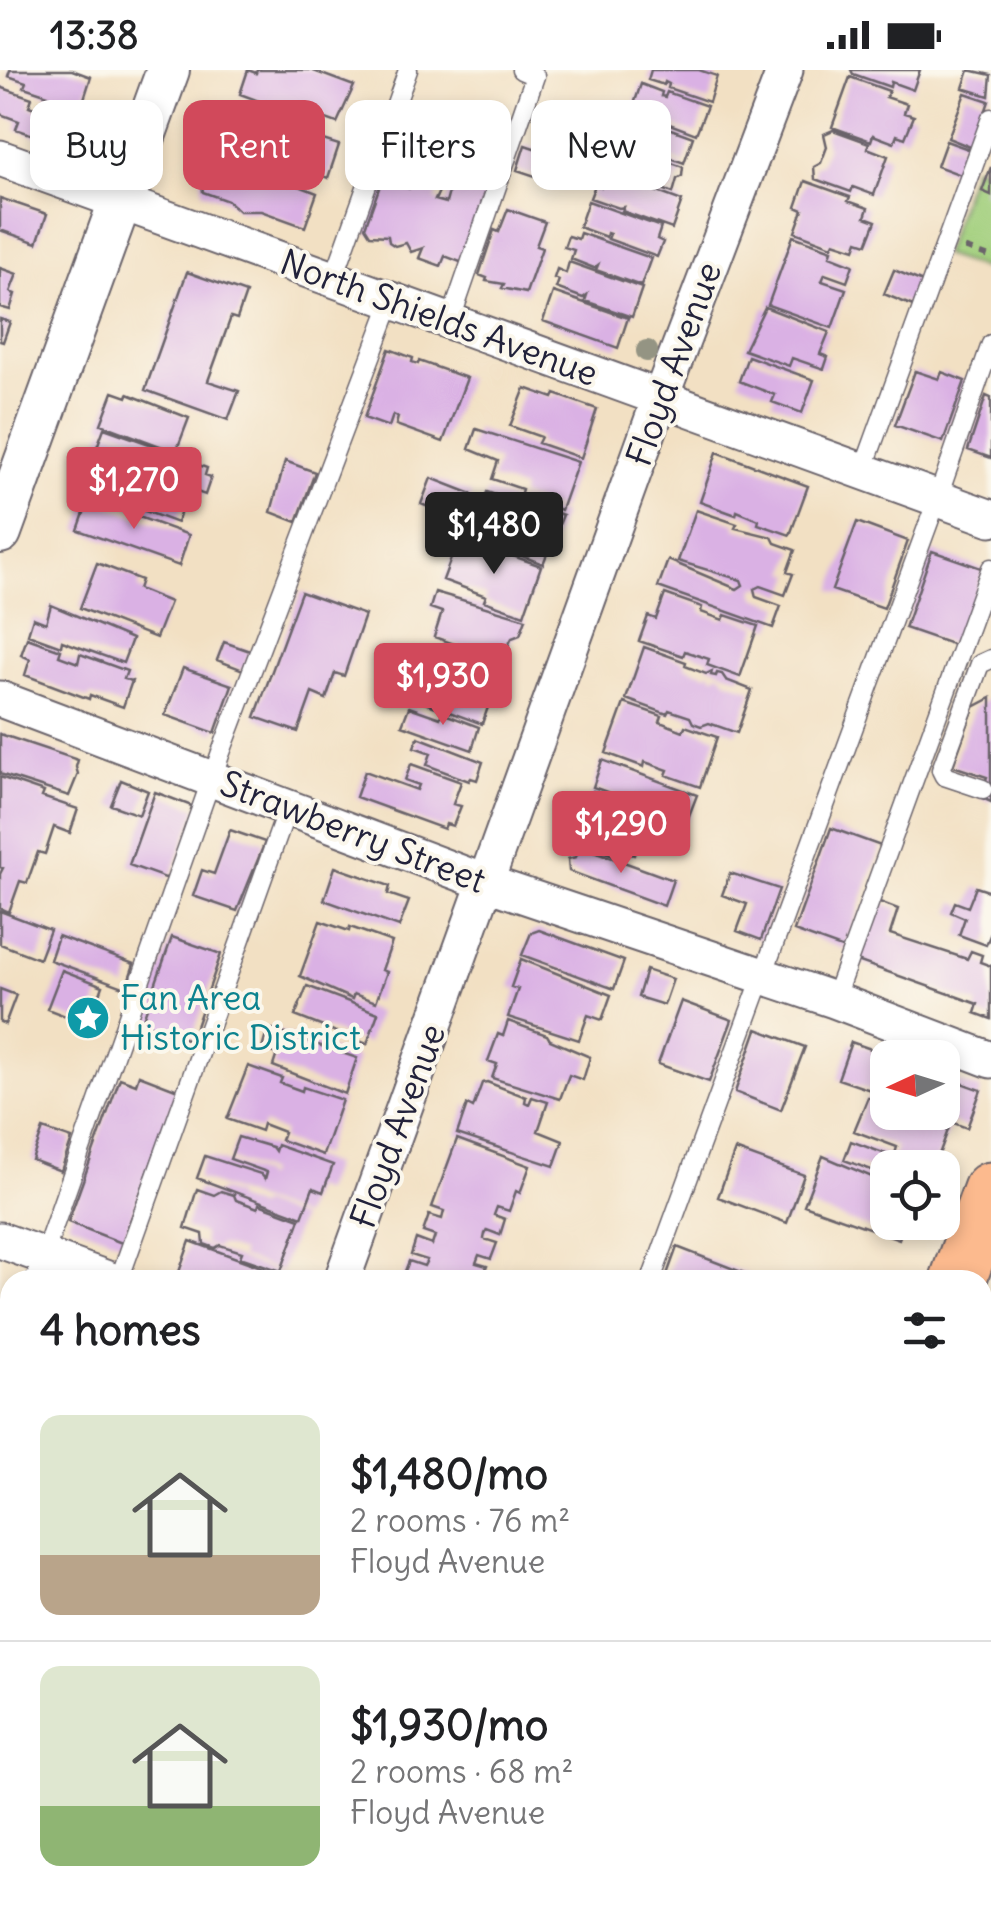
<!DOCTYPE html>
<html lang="en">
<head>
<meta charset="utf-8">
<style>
  :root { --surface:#fff; --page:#f6f6f6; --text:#202124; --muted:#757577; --line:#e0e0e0; --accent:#d1495b }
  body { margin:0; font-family:Delius,sans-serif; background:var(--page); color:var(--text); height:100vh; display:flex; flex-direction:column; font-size:38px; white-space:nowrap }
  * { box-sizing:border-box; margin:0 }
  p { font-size:32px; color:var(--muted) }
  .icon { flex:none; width:55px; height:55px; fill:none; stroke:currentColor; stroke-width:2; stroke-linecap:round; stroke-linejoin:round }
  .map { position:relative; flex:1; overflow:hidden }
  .details { position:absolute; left:0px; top:1200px; width:992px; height:640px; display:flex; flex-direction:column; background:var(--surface); border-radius:30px 30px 0 0; box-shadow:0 5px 15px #0003 }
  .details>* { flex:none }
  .guide { position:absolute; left:30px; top:30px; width:932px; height:90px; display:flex; gap:20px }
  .needle { width:65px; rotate:266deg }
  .controls { position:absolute; left:870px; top:970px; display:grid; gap:20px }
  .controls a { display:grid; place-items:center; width:90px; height:90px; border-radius:20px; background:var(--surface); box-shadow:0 5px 15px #0003; font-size:50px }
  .price { position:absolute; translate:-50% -85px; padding:0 22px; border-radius:10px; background:var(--accent); color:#fff; font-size:32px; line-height:65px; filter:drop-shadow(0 2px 5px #0008) }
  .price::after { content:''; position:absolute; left:50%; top:60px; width:30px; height:22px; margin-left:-15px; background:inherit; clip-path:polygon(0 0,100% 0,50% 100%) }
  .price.active { background:#222; color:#fff }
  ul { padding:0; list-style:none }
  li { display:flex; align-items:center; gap:30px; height:250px; padding:0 40px }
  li+li { border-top:2px solid var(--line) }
  li span { display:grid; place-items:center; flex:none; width:280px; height:200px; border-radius:20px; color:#555 }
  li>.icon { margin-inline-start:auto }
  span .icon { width:120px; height:120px; fill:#fffc; stroke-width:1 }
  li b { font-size:42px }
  h2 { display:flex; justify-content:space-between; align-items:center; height:120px; padding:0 40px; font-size:42px }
  .pill { padding:0 35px; border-radius:20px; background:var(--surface); box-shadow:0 5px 15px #0003; font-size:35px; line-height:90px }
  .pill.active { background:var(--accent); color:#fff }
  .status { display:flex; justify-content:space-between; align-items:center; height:70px; padding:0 50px; background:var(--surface); direction:ltr }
  .status svg { height:28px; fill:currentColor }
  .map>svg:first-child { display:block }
  .green { fill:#a2cf7d; stroke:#62785c; stroke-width:2.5 }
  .building { fill:#dab1e4 }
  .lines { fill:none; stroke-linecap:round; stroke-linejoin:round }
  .service-casing { stroke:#6b646b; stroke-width:21 }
  .minor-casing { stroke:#6b646b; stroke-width:39 }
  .tertiary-casing { stroke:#6b646b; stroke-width:46 }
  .primary-casing { stroke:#6b646b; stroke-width:59 }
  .path { stroke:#6b646b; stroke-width:5; stroke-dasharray:8 8; stroke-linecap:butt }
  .service { stroke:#fff; stroke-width:18 }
  .minor { stroke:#fff; stroke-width:35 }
  .tertiary { stroke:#fff; stroke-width:42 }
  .primary { stroke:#fcba8e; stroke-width:55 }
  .tree { fill:#949483 }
  .labels { text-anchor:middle; stroke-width:8; stroke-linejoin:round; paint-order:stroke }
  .street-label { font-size:35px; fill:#22223b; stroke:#fbf7ec }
  .culture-label { font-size:35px; fill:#0d838f; stroke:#fbf7ec; text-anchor:start }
</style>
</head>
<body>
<div class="status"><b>13:38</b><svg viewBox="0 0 49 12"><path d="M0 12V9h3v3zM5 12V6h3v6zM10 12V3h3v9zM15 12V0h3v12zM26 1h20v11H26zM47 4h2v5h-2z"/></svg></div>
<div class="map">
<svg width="991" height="1840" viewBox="0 0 991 1840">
  <rect width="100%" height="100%" fill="#fbf7ec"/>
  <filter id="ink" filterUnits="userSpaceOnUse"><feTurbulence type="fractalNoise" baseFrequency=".01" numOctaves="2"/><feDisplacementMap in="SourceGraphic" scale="20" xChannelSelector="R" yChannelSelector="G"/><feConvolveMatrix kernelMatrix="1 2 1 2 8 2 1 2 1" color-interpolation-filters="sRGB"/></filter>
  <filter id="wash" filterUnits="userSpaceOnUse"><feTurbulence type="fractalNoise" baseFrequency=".0048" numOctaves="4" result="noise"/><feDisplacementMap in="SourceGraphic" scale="40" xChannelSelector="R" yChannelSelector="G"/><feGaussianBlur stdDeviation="2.25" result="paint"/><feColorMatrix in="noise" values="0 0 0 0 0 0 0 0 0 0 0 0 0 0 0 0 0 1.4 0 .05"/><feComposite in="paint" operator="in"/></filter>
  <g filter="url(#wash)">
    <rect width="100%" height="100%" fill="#f2e0c3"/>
    <!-- green -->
    <path class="green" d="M974 96 991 103V201L943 185Z"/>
    <g id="blocks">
      <!-- building -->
      <path class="building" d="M10 0H72L91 7 84 29 96 33 92 41 80 37 79 42 49 32 48 25 24 17 26 12 8 6Z
        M248 0 256 3 257 0H311L354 16 337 53 291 36 289 42 240 24Z
        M651 0H699L717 6 709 32 668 18 669 14 665 12 664 15 648 10Z
        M851 0H920L913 20 891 12 890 17 853 4Z
        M969 0 991 5 989 26 963 18Z
        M850 7 889 21 886 27 907 34 904 43 914 46 905 68 897 65 894 73 873 65 871 71 832 57Z
        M641 14 662 22 661 26 665 27 667 22 707 36 696 64 656 49 658 45 653 43 652 47 632 40Z
        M0 17 32 28 29 36 42 41 44 32 81 45 70 78 16 59 19 51 0 44Z
        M965 23 989 31 973 78 948 68Z
        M237 43 339 75 328 108 300 98 294 114 317 123 305 157 261 141H239L228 131 203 122 201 108 209 101H219L223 89 240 95 245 79 227 72Z
        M630 44 693 67 684 93 646 79 648 76 643 74 641 78 621 71Z
        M833 60 869 73 867 78 888 86 874 125 853 117 851 122 815 109 814 97 821 93 827 77 824 64Z
        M946 71 971 80 961 105 937 96Z
        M525 75 555 85 547 110 517 100Z
        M620 76 640 83 638 86 643 88 644 83 683 97 682 106 677 109 673 123 635 109 636 105 630 103 629 106 611 100Z
        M392 82 408 87 398 115 407 118 405 115 414 91 448 102 435 130 446 133 454 104 489 120 463 193 445 186 441 196 419 188 423 178 411 182 406 173 395 176 389 172 388 166 370 165 365 157Z
        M991 97V125L982 121Z
        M606 105 629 113 628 117 632 118 634 113 682 131 672 159 622 141 624 137 619 138 590 128 595 115 601 117Z
        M805 111 850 127 848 131 868 138 865 147 876 151 867 174 858 171 855 179 834 172 832 176 795 162 803 140 796 137Z
        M0 128 47 144 37 173 0 160Z
        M588 131 661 157 657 169 663 172 657 187 608 169 610 164 607 163 606 167 579 157Z
        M508 139 545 152 536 176 542 178 526 223 502 218 504 214 486 211 487 208 479 205 494 160 499 162Z
        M580 163 651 188 641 216 596 200 598 195 594 198 571 189 574 180 564 177 568 166 578 169Z
        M793 166 832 180 830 186 853 195 847 212 825 204 822 211 846 219 832 258 768 235Z
        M569 192 642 218 632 247 585 231 587 225 583 228 556 218 559 210 554 208 557 199 566 203Z
        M0 198 17 204 10 222 15 224 10 240 0 237Z
        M894 200 923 212 913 236 884 224Z
        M187 202 246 223 237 249 231 247 208 311 239 321 228 350 145 320Z
        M553 222 628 248 618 278 543 251Z
        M765 237 829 262 820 284 828 287 824 299 792 288 789 296 744 280Z
        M0 249 10 252 3 272 0 271Z
        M389 279 413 288 412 292 418 294 419 291 467 308 443 372 396 355 398 347 393 345 389 357 364 348Z
        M748 286 814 310 802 343 772 332 775 325 739 311Z
        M915 301 939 309 942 302 965 311 943 372 895 355Z
        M525 318 553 328 555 324 597 339 581 388 538 373 541 367 510 356Z
        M113 322 127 327 128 324 189 348 176 382 101 354Z
        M986 326 991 328V388L968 380Z
        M104 358 155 376 153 381 158 380 207 398 205 405 211 407 205 425 94 385Z
        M476 359 578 392 561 440 520 426 522 419 492 409 498 391 469 379Z
        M717 382 808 416 790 465 758 454 759 450 737 441 736 445 700 432Z
        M93 389 187 423 177 453 83 418Z
        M285 391 315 402 297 452 271 442Z
        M431 408 472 424 461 450 421 434Z
        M487 422 519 433 520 429 563 445 543 494 503 479 505 473 472 461Z
        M89 429 189 465 179 496 78 460Z
        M696 440 737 454 735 458 772 467 775 473 795 480 787 502 793 504 785 525 760 516 754 519 756 527 781 536 773 558 658 517 668 490 737 519 743 515 741 510 678 491Z
        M857 452 908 471 884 538 832 520Z
        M457 472 500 487 502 482 541 496 524 545 484 531 486 526 443 510Z
        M932 481 984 499 957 576 905 558Z
        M97 493 141 510 138 519 170 532 156 568 80 538Z
        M301 522 365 545 344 606 335 603 326 629 312 623 298 662 255 647Z
        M435 522 526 549 520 565 512 568 509 574 501 596 464 583 466 578 434 567 442 542 430 538Z
        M665 524 702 537 701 542 723 550 725 545 758 556 740 607 707 595 709 589 685 581 683 586 639 571 648 546 656 549Z
        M51 535 132 569 123 593 62 571 61 576 28 564 33 548 46 553Z
        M27 568 61 580 59 586 78 593 80 584 127 601 124 609 132 611 123 637 90 625 89 629 25 605 30 589 21 585Z
        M224 572 250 581 243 600 217 590Z
        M644 577 686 592 685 596 706 604 712 601 711 605 716 606 717 603 722 604 726 610 752 620 737 663 709 653 701 656 693 653 690 647 669 640 667 644 626 629Z
        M426 579 462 592 464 587 504 601 505 605 494 625 419 599Z
        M183 598 232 615 215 663 165 645Z
        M419 607 491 629 482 654 411 628Z
        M991 628V732L980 727 987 707 953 696 974 637Z
        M624 633 662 646 660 652 683 661 685 656 717 667 700 717 666 705 668 700 645 692 644 697 606 683Z
        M409 637 440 648 442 643 479 657 472 680 402 655Z
        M0 664 78 690 76 697 78 704 69 726 0 704Z
        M418 667 483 692 477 710 471 708 469 711 427 695 431 683 414 677Z
        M602 690 697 725 687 751 593 717Z
        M411 694 461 712 453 734 461 736 453 756 446 754 444 759 356 727 365 701 417 720 419 715 405 710Z
        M0 707 44 722 42 727 78 739 70 763 54 757 45 784 38 782 27 813 20 811 9 842 0 838V804L3 798 0 797Z
        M121 710 148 721 139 745 111 735Z
        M593 721 641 738 639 744 655 750 649 769 641 766 634 785 627 783 624 789 569 769 578 744 584 746Z
        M155 722 197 738 171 805 165 808 129 795Z
        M831 758 881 776 844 879 794 861Z
        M230 760 265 772 237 841 193 826 202 800 214 804Z
        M580 776 673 810 664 836 569 801 568 789 576 787Z
        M335 797 390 816 388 824 409 831 399 857 324 830Z
        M730 803 779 819 761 870 737 861 747 834 722 825Z
        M976 817 991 822V863L986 875 959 865 965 848 951 842 955 832 968 837Z
        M877 831 898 839 890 864 967 889 971 881 982 885 980 892 991 896V949L975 943 978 934 857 891Z
        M0 841 50 860 39 889 0 874Z
        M320 851 349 861 350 857 392 872 382 900 387 902 376 932 354 924 352 929 300 906Z
        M539 860 624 891 614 919 522 885 531 863Z
        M58 866 134 894 126 918 50 890Z
        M172 867 221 884 191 971 142 952Z
        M521 889 611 925 602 950 588 945 579 970 508 947 518 919 511 917Z
        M62 900 103 916 89 955 47 939Z
        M646 900 673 909 664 935 638 927Z
        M307 916 378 943 367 974 295 946Z
        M0 919 16 925 5 954 0 952Z
        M681 931 732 950 709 1012 658 994Z
        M508 951 547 965 550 970 590 987 583 1010 569 1005 560 1029 492 1008 497 994 488 991 498 964 503 966Z
        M268 958 357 988 345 1024 273 996 277 984 262 979Z
        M757 959 805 977 781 1040 735 1022Z
        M851 972 888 985V1026L838 1009Z
        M248 996 282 1008 280 1013 302 1021 303 1017 342 1030 323 1085 281 1070 284 1062 263 1054 261 1061 227 1049Z
        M139 1005 178 1020 122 1173 68 1152 120 1008 136 1014Z
        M942 1006 981 1020 967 1058 951 1052 934 1098H888V1106L844 1090 851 1071 894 1087 897 1077 854 1061 868 1027 888 1034V1042H942Z
        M487 1012 526 1027 525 1032 529 1034 532 1027 548 1032 538 1061 563 1071 554 1096 457 1064 467 1035 473 1038 482 1013Z
        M43 1059 72 1069 61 1101 32 1090Z
        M238 1067 272 1077 275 1081 277 1075 333 1095 323 1122 313 1118 302 1147 197 1108 205 1086 261 1104 265 1109 267 1102 230 1089Z
        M457 1069 530 1096 520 1123 516 1121 509 1141 497 1137 494 1145 505 1149 500 1165 487 1160 485 1164 484 1169 497 1173 491 1189 479 1185 476 1193 487 1196 482 1210 470 1207V1210H413L403 1206 409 1191 424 1196 427 1190 411 1185 416 1169 432 1175 435 1166 423 1162 429 1145 442 1149 444 1141 432 1137Z
        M735 1080 804 1105 787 1153 718 1127Z
        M823 1086 874 1108 876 1104 888 1108V1152H905L899 1169 804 1135Z
        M197 1119 214 1125 221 1121 234 1125 236 1130 258 1138 259 1134 300 1149 281 1201 240 1187 242 1182 220 1175 215 1178 204 1174 203 1164 185 1158Z
        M190 1171 283 1205 281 1210H201L179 1202Z
        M677 1177 762 1210H665Z
        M991 1296V1422L982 1419V1319Z
        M982 1432 991 1435V1463L982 1460Z
        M982 1462 991 1465V1488L982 1485Z
        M982 1561 991 1564V1600L983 1622Z
        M982 1705 991 1709V1736L982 1732Z
        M0 1747 10 1750V1779L0 1775Z
        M3 1780 10 1782V1830H53L49 1840H29L0 1829V1781Z
        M184 1830H225L242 1840H181Z
        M501 1830H507L532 1840H497Z
        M560 1830H578L604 1840H556Z
        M607 1830H669L666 1840H632Z
        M800 1830H849L855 1832 852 1840H784L787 1832 798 1835Z"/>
    </g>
  </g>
  <g filter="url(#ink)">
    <use href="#blocks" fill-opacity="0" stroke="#6b646b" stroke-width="2.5"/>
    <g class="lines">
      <!-- service casing -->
      <g class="service-casing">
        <path id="service" d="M333 210 408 0
          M450 252 535 6 521 0
          M862 403 991 48
          M983 719 944 706 941 700 980 594 991 589
          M834 930 991 498
          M35 1210 220 685 392 231
          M119 1210 288 737
          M651 1210 937 430 991 274
          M0 1305 10 1279
          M0 1541 10 1513
          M982 1799 991 1776
          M419 1840 422 1830
          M968 1840 971 1830"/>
      </g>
      <!-- minor casing -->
      <g class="minor-casing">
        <path id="minor" d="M0 88 991 448
          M0 629 487 813 834 930 991 990
          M0 1170 110 1210
          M342 1210 660 329 785 0
          M982 1532 991 1535
          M0 1711 10 1715
          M324 1830 351 1840
          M115 1840 118 1830"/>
      </g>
      <!-- tertiary casing -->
      <g class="tertiary-casing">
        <path id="tertiary" d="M0 462 168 0"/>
      </g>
      <!-- primary casing -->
      <g class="primary-casing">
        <path id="primary" d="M958 1210 991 1120
          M727 1840 731 1830"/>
      </g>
      <!-- path -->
      <path class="path" d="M965 178 991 187"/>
      <!-- service -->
      <use href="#service" class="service"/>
      <!-- minor -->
      <use href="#minor" class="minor"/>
      <!-- tertiary -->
      <use href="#tertiary" class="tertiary"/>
      <!-- primary -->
      <use href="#primary" class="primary"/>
    </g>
    <!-- trees -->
    <circle class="tree" cx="647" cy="281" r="11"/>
  </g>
  <!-- icons -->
  <defs>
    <g id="sight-disc" transform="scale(2.25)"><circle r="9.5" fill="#0f9aa8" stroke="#fbf7ec"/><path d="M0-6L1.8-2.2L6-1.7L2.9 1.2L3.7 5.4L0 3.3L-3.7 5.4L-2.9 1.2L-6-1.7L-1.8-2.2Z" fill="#fff"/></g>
  </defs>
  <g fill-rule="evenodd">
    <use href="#sight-disc" x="88" y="948"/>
  </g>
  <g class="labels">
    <!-- street labels -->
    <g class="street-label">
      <text transform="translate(439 248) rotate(20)" y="12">North Shields Avenue</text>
      <text transform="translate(674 294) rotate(-70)" y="12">Floyd Avenue</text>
      <text transform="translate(353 762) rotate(21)" y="12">Strawberry Street</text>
      <text transform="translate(398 1056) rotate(-70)" y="12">Floyd Avenue</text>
    </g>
    <!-- culture labels -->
    <g class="culture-label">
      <text x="120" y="940">Fan Area<tspan x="120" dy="40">Historic District</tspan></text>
    </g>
  </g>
</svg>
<div class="controls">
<a><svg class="needle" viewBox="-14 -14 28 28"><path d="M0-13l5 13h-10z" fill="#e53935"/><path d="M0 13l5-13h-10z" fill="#757577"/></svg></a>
<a><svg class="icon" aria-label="locate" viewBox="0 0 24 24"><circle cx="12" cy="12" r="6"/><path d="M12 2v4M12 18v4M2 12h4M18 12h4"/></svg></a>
</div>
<b class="price" style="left:134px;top:462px">$1,270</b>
<b class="price active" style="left:494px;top:507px">$1,480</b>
<b class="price" style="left:443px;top:658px">$1,930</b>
<b class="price" style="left:621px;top:806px">$1,290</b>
<div class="guide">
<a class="pill">Buy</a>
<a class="pill active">Rent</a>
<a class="pill">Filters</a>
<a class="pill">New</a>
</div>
<section class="details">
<h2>4 homes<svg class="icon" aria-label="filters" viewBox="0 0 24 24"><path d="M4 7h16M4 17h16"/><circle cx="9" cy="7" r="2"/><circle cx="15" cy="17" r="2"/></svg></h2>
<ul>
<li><span style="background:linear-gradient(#dfe7d0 70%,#b9a48a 0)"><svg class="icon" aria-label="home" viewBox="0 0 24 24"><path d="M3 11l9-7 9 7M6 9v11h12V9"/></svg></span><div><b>$1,480/mo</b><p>2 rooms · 76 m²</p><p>Floyd Avenue</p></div></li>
<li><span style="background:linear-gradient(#dfe7d0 70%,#8fb573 0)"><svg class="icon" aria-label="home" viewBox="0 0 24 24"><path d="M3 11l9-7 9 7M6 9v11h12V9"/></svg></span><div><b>$1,930/mo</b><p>2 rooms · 68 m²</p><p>Floyd Avenue</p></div></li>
</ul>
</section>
</div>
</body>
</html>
